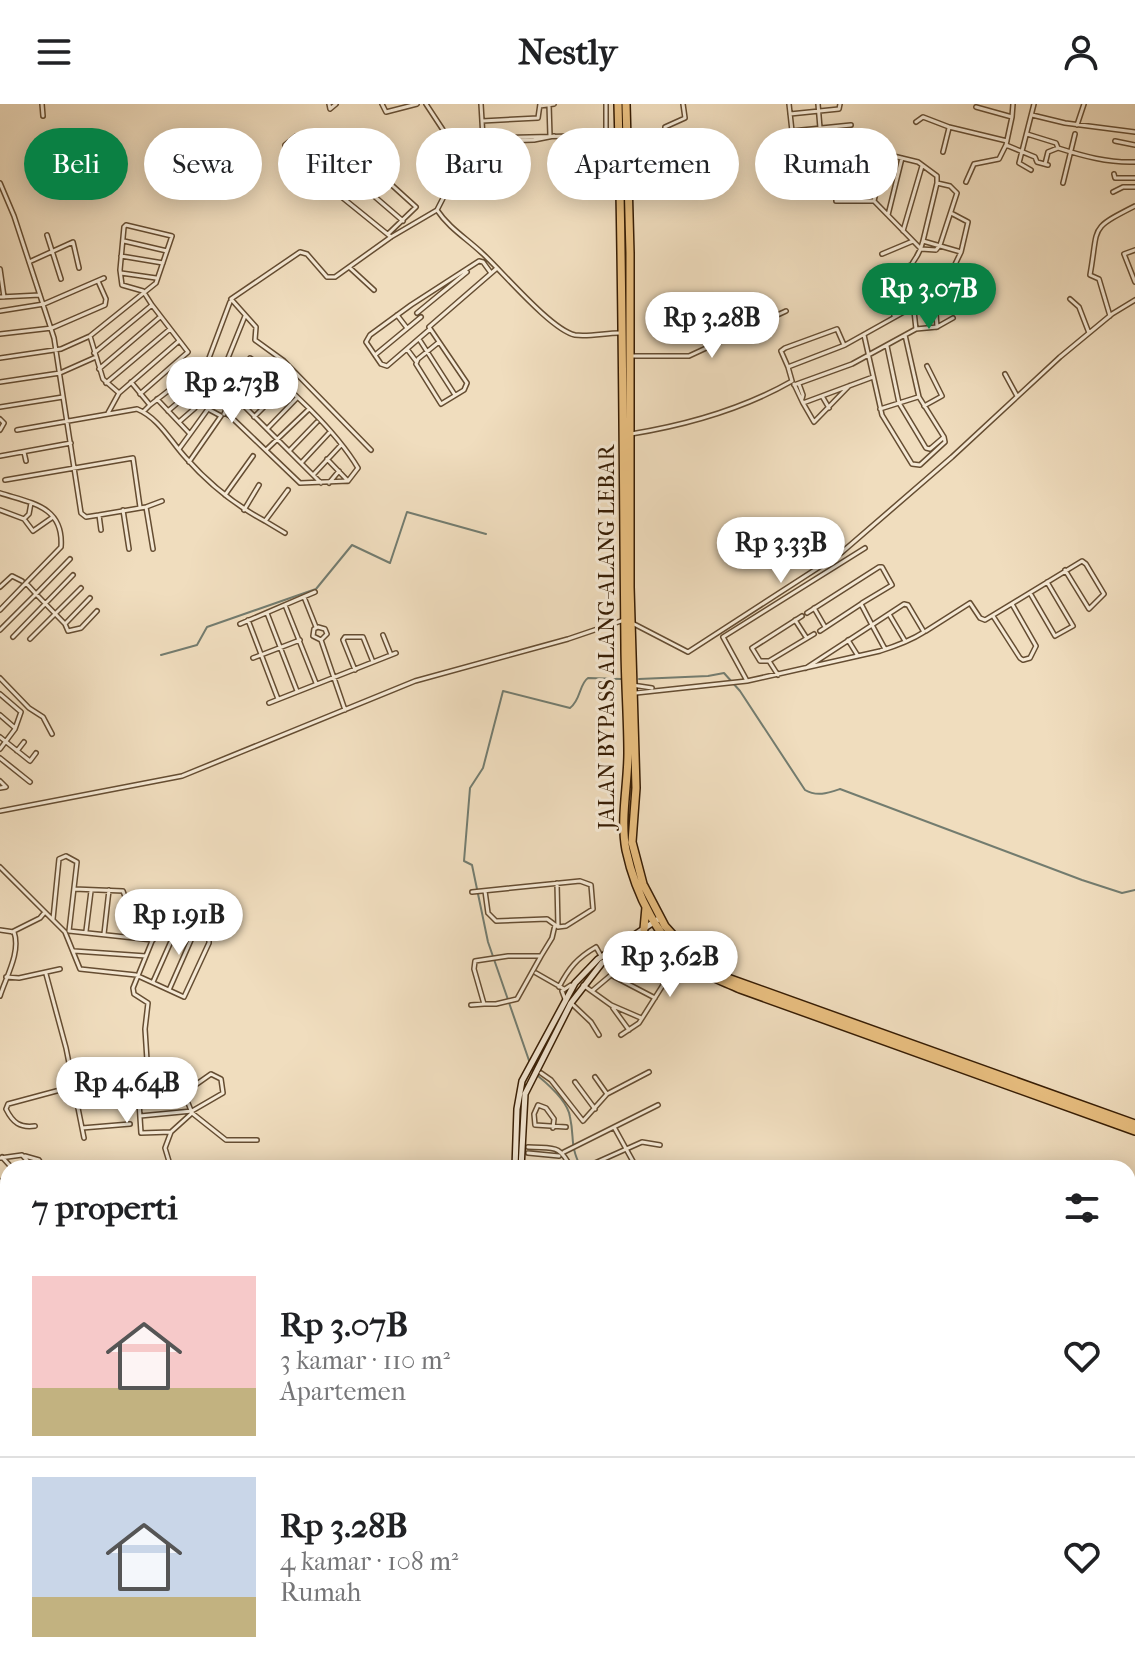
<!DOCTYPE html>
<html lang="id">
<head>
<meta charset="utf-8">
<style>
  :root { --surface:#fff; --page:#f6f6f6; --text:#202124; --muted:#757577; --line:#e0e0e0; --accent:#0b8043 }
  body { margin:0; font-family:"IM FELL French Canon",serif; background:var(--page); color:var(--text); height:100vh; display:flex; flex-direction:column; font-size:30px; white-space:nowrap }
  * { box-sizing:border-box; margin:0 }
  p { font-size:26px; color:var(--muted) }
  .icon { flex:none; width:44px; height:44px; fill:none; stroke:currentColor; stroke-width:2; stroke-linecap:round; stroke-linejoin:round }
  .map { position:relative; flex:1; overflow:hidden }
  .drawer { position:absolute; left:0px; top:1056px; width:1136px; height:512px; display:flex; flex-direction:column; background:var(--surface); border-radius:24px 24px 0 0; box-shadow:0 4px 20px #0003 }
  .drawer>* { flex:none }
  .top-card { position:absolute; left:24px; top:24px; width:1088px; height:72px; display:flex; gap:16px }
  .price { position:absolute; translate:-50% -68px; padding:0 18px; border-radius:28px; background:#fff; color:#222; font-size:26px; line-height:52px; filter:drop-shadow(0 2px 4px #0008) }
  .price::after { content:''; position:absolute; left:50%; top:48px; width:24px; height:18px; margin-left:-12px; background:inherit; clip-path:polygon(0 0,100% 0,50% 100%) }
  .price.selected { background:var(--accent); color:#fff }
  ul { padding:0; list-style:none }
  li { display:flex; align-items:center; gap:24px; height:200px; padding:0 32px }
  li+li { border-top:2px solid var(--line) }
  li span { display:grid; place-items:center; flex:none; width:224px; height:160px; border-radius:0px; color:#555 }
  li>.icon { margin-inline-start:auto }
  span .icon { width:96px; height:96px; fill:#fffc; stroke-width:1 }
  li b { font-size:34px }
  h2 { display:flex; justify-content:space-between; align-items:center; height:96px; padding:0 32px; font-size:34px }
  .pill { padding:0 28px; border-radius:36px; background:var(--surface); box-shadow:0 4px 20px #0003; font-size:28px; line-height:72px }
  .pill.selected { background:var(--accent); color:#fff }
  header { display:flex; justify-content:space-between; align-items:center; height:104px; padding:0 32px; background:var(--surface); font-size:36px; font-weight:700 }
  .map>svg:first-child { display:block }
  .green { fill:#b4c296; stroke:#76704d; stroke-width:2 }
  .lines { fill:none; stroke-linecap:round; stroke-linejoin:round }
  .stream { stroke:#737c6f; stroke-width:2 }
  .street-casing { stroke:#654d32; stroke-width:6 }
  .secondary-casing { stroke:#371d04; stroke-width:8 }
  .highway-casing { stroke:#371d04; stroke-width:10 }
  .street { stroke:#f5e9d5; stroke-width:3 }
  .secondary { stroke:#f5e9d5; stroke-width:5 }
  .highway { stroke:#e8be7f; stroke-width:7 }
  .labels { text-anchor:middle; stroke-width:6; stroke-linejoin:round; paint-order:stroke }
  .street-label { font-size:22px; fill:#371d04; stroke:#f5e9d5 }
</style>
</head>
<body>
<header><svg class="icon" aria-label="menu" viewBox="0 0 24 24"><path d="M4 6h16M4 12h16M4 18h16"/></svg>Nestly<svg class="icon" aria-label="person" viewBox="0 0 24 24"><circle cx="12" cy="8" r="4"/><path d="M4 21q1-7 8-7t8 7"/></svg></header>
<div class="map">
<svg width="1135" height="1568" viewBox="0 0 1135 1568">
  <rect width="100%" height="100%" fill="#f0ddbe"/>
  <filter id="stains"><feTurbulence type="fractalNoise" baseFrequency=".0025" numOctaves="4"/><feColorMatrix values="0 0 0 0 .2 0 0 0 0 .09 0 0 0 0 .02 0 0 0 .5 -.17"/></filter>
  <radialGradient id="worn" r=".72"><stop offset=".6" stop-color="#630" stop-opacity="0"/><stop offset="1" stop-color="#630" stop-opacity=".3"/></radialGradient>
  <!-- green -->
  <path class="green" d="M0 1241 8 1244V1560H99L101 1568H0Z"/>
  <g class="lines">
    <!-- stream -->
    <path class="stream" d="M161 551 197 541 207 523 316 485 352 441 390 459 407 408 486 430
      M639 575 708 572 724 569 740 587 805 686C817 693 828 689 840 685L1082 776 1122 789 1135 786
      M533 968 488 838 472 761 464 757 470 684 483 664 503 587 570 604C581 596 579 580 588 574L621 575
      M538 972C549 981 568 998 570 1013 575 1036 569 1039 581 1064
      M920 1560 929 1568"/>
    <!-- street casing -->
    <g class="street-casing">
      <path id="street" d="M42 0 43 12
        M329 0 330 5 336 0
        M382 0 386 8 417 0
        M481 0 483 34
        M549 0 550 32
        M606 0V31
        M789 0 792 27 851 21
        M818 0 820 24
        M540 2 554 0
        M976 3 1012 13 1013 0
        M790 10 839 5 840 0
        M1032 11 1065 19 1135 28
        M1012 13 1006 41 1035 53 1037 58 1048 61
        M482 17 538 14 540 0
        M916 18 923 13 949 23 1007 37
        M1077 21 1084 0
        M1027 30 1056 39 1058 44C1083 52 1108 59 1135 58
        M449 35 617 31
        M1115 37 1135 41
        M451 38 534 36 554 32
        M876 48 874 74 876 83
        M943 48 949 24
        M628 59 666 58 665 23 685 14 683 0
        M1045 60 1048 48 1058 44
        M1031 66 1019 59 1034 0
        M1114 70 1115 74H1135
        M353 74 403 117
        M345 77 330 60 296 32 285 41 286 48 391 133
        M966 78 974 60 999 55 1006 41
        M0 79 14 112 54 234 81 409 86 413 99 411 101 426
        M1063 79 1075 30
        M335 87 365 64H373L416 103 388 130
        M1113 88 1123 83H1135
        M854 97 857 45
        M874 97H836L839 48 857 45 885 50
        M437 106C449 124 466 134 482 149 501 166 551 226 575 231 588 233 606 229 619 229
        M951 109 968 118 961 148
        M888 111 902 54
        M903 127 922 62
        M47 131 61 175
        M124 137 167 147
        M923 137 961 148 935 202
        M1135 146 1124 150 1135 178
        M882 150 913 137
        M121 152 163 159
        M29 158 73 138 79 164
        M349 163 374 186
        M0 165 4 193
        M121 169 156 174
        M881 172 893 168
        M0 193 40 191
        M1070 195 1079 203 1089 229
        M0 207 44 200 104 174
        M417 209 467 168
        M397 211 407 224
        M894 212 892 171 894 167 911 161
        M1110 212 1099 175 1090 171C1099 121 1088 126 1135 102
        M937 223 953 214
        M430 225 387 262 381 260 366 238 370 231 411 201 479 157 483 158 491 169
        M916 225 937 223 934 184 926 182V167L942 165 954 168
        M0 230 52 224 105 201 106 195 98 177
        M864 231 882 311 912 360 920 361 945 338 944 333
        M90 232 103 275 119 289
        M419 235 455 291
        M439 238 418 255 416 260 441 300 464 286 467 279 429 223 496 165
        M887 242 899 299 926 344 930 345 944 333 919 293 905 231
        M407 245 416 257
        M375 251 421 213
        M632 252H689L786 207
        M0 254 61 245 90 232 156 179 172 132 126 121 124 123 120 166 122 181 143 187 152 201 94 249
        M788 263 781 247 785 244 837 225 844 241
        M99 265 160 213
        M244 270 260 281
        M1005 270 1017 292
        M0 278 60 269 96 253
        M131 278 150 301 143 308
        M106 279 170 225
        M794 280 803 299 873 273
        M799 280 803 291 802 295
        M238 281 251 290
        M794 281 852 260 916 225C915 215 909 168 912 160 917 151 920 150 923 137L937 79V72L918 58 885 50 874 97 921 145 936 146 940 141 957 89 950 82 937 79
        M140 290 188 248 152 201
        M822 292 829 304
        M232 294 242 300 321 379
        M157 295 190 330 179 345
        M803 299 814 318 849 282
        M150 301 186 273
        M209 301 245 212
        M210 301 198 293 197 286 230 198
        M924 302 942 292 927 262
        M0 303 63 293
        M880 305 918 293
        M168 307 188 290
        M108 309 119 289 179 237
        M224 310 250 254C286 279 336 327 358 364L348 377 300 379 230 312
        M228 311 271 270
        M254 313 285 282
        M0 315 4 319 0 326
        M179 318 195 304
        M267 325 297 294
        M17 326 137 305C159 314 171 338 186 354 209 380 235 401 265 417L288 386
        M631 330C686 321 743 305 792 277L788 263 845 241 913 203
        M266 346 308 306
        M371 346 284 257 255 236 256 223 231 195 300 148 307 150 327 173H335L391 133 437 106 458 65 451 38 426 0
        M289 347 317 318
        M24 348 26 357
        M0 352 71 339
        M327 355 348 377
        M189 358 221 312 208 305 190 330
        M302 358 329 329
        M314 370 341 341
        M5 376 133 354 140 403
        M329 379 339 367
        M0 389C31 399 64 402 61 443L26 479 36 490 70 455
        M225 391 253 352
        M146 403 153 445
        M0 406 24 415 29 410 31 399
        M123 406 129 445
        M244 406 259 381
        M99 411 146 403 162 397
        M24 415 33 427 53 413
        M265 417 285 429
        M0 483 12 472 22 477
        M1030 489 1055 532 1073 522 1047 478
        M304 493 316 523
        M285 501 316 579
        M814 504 825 523
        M0 506 26 479
        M267 509 297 587
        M807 509 879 463H882L892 481 862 499
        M889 510 905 537
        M993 512 1020 554 1023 556 1030 554 1036 542 1012 500
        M248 516 278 595
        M795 516 806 533
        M65 520 90 494
        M240 520 315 488
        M634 520 688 548 841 449 952 353 1060 253 1112 210 1135 196
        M0 526 36 490 65 520 68 527 81 524 97 507
        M926 527 970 499 980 514 985 516 1082 457 1086 460 1104 490 1089 505 1065 466
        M383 531 391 551
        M13 533 73 471
        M30 535 81 484
        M321 536 327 530 325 525 318 523 314 525 313 532 321 536 345 606
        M848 536 858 552
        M253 554 300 536
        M769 557H760L752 544 802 512
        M806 564 872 521 861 500 820 527
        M355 566 343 536 345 533H363L373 558
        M778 571 769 557 814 530
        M0 574 29 604 43 613 52 630
        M746 575 723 533 865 444
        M632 581 652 584
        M636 589 747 577 880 547C896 542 910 537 924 528L908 501 904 500 872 521 885 545
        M0 590 21 608 15 625 0 645
        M269 599 396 549
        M0 611 15 624
        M0 633 30 657 36 649
        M17 647 24 638
        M0 654 30 678
        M0 677 6 683 0 684
        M0 707 182 672 415 577 568 535 624 516
        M0 763 65 828 80 865 136 871 184 893 209 839V833L180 817 128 801 123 787 74 785
        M557 779 558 823
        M472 788 580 777 591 781 593 805 566 822 558 823 547 815 496 817 488 809 485 787
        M53 815 59 755 66 752 77 758 69 827
        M0 826 14 828C21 848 6 873 0 892
        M69 827 153 836
        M86 827 91 787
        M12 828 40 814 45 808
        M104 830 109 786
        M74 847 146 852
        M536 869 564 885
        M46 870 66 944 84 1034
        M6 873 19 874 60 865
        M615 873 627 847
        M153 878 180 817
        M583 881 611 901 641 914
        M559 883C569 864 577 854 596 843L601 852
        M169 886 195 827
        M592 887 611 871 655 894
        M565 895 562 887 571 881
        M571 899 591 918 599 931
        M484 900H496L517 895 541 852
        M471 901 484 900 474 865 475 857 508 852H541L552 834 555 821
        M613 904 629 926
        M621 931 639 919 675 862 686 858
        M541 969 551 976 583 1017 607 990 649 968
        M595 973 607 990
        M132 975H144L148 972 145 925 148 899 134 890 133 884 163 810
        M575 978 595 1005
        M184 989 192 1009 226 1036H257
        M140 1012 192 1007 223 989 221 975 211 970 184 989 139 996V998L141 1029 171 1028 165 1044 171 1064
        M35 1022C20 1024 13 1019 6 1005L8 1000 75 982
        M614 1023 635 1061 632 1064
        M82 1024 130 1020
        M553 1024 554 1015 546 1004 538 1001 534 1010 535 1021 566 1023
        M171 1028 192 1009
        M528 1043C553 1045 559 1039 571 1064
        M564 1048 658 1001
        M528 1049 559 1052
        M25 1052 39 1056 44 1064
        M2 1053 12 1064
        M0 1054 22 1051 34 1064
        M586 1063 642 1038 660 1041
        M110 1064 122 1062
        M0 1077 8 1086
        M0 1136 8 1132
        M1128 1136 1135 1139
        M0 1158 8 1154
        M1128 1173 1135 1166
        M1128 1188 1135 1194
        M1128 1218 1135 1224
        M1128 1225 1135 1231
        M1128 1241 1135 1234
        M1128 1277 1135 1269
        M1128 1312 1135 1305
        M1128 1323 1135 1315
        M1128 1331 1135 1324
        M1128 1542 1135 1548
        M667 1560 675 1568
        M690 1560 698 1568
        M753 1560 761 1568
        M778 1560 786 1568
        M819 1560 827 1568
        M882 1560 887 1568
        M909 1560 917 1568
        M958 1560 967 1568
        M1002 1560 1006 1568
        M1084 1560 1093 1568
        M1115 1560 1123 1568
        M646 1568 647 1560
        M716 1568 724 1560
        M741 1568 750 1560
        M786 1568 796 1560
        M809 1568 818 1560
        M834 1568 846 1560
        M861 1568 872 1560
        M893 1568 905 1560
        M970 1568 978 1560
        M993 1568 1005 1560
        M1031 1568 1038 1560
        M1062 1568 1069 1560"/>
    </g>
    <!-- secondary casing -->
    <g class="secondary-casing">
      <path id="secondary" d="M515 1064 517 1005 522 977 575 879 598 855 660 814
        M521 1064 525 990 571 899 602 859 652 833
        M393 1560 394 1568
        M399 1560 400 1568"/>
    </g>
    <!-- highway casing -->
    <g class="highway-casing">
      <path id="highway" d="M618 0C623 180 623 360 625 540 625 576 628 613 628 649 628 681 620 715 626 746 635 788 659 840 696 864 709 873 725 878 740 885L1135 1027
        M626 0 630 149V483L636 684 632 738 643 780 665 822 694 854 722 872 1135 1020
        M644 825 646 803
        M652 833 669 838"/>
    </g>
    <!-- street -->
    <use href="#street" class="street"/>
    <!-- secondary -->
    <use href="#secondary" class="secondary"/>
    <!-- highway -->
    <use href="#highway" class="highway"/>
  </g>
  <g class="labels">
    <!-- street labels -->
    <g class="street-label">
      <text transform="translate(606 533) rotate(-90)" y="8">JALAN BYPASS ALANG-ALANG LEBAR</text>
    </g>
  </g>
  <rect width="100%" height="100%" filter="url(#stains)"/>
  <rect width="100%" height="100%" fill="url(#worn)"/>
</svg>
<b class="price selected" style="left:929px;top:227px">Rp 3.07B</b>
<b class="price" style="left:712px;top:256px">Rp 3.28B</b>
<b class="price" style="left:232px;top:321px">Rp 2.73B</b>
<b class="price" style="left:781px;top:481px">Rp 3.33B</b>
<b class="price" style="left:179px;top:853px">Rp 1.91B</b>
<b class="price" style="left:670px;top:895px">Rp 3.62B</b>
<b class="price" style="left:127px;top:1021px">Rp 4.64B</b>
<div class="top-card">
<a class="pill selected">Beli</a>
<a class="pill">Sewa</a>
<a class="pill">Filter</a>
<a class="pill">Baru</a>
<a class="pill">Apartemen</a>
<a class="pill">Rumah</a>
</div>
<section class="drawer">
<h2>7 properti<svg class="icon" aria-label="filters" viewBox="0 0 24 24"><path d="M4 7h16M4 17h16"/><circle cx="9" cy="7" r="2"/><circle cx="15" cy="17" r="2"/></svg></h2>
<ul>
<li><span style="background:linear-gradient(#f6c9c9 70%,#c2b280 0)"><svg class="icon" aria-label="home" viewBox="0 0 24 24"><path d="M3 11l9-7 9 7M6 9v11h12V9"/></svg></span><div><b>Rp 3.07B</b><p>3 kamar · 110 m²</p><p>Apartemen</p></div><svg class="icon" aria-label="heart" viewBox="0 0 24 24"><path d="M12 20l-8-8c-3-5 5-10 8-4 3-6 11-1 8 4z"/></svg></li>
<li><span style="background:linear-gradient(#c9d6e8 75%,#c2b280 0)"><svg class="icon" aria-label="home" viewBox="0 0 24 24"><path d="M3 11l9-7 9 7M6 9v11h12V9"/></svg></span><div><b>Rp 3.28B</b><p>4 kamar · 108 m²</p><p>Rumah</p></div><svg class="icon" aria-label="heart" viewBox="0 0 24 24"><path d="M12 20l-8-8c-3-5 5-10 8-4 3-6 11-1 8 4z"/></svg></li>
</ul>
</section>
</div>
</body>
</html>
